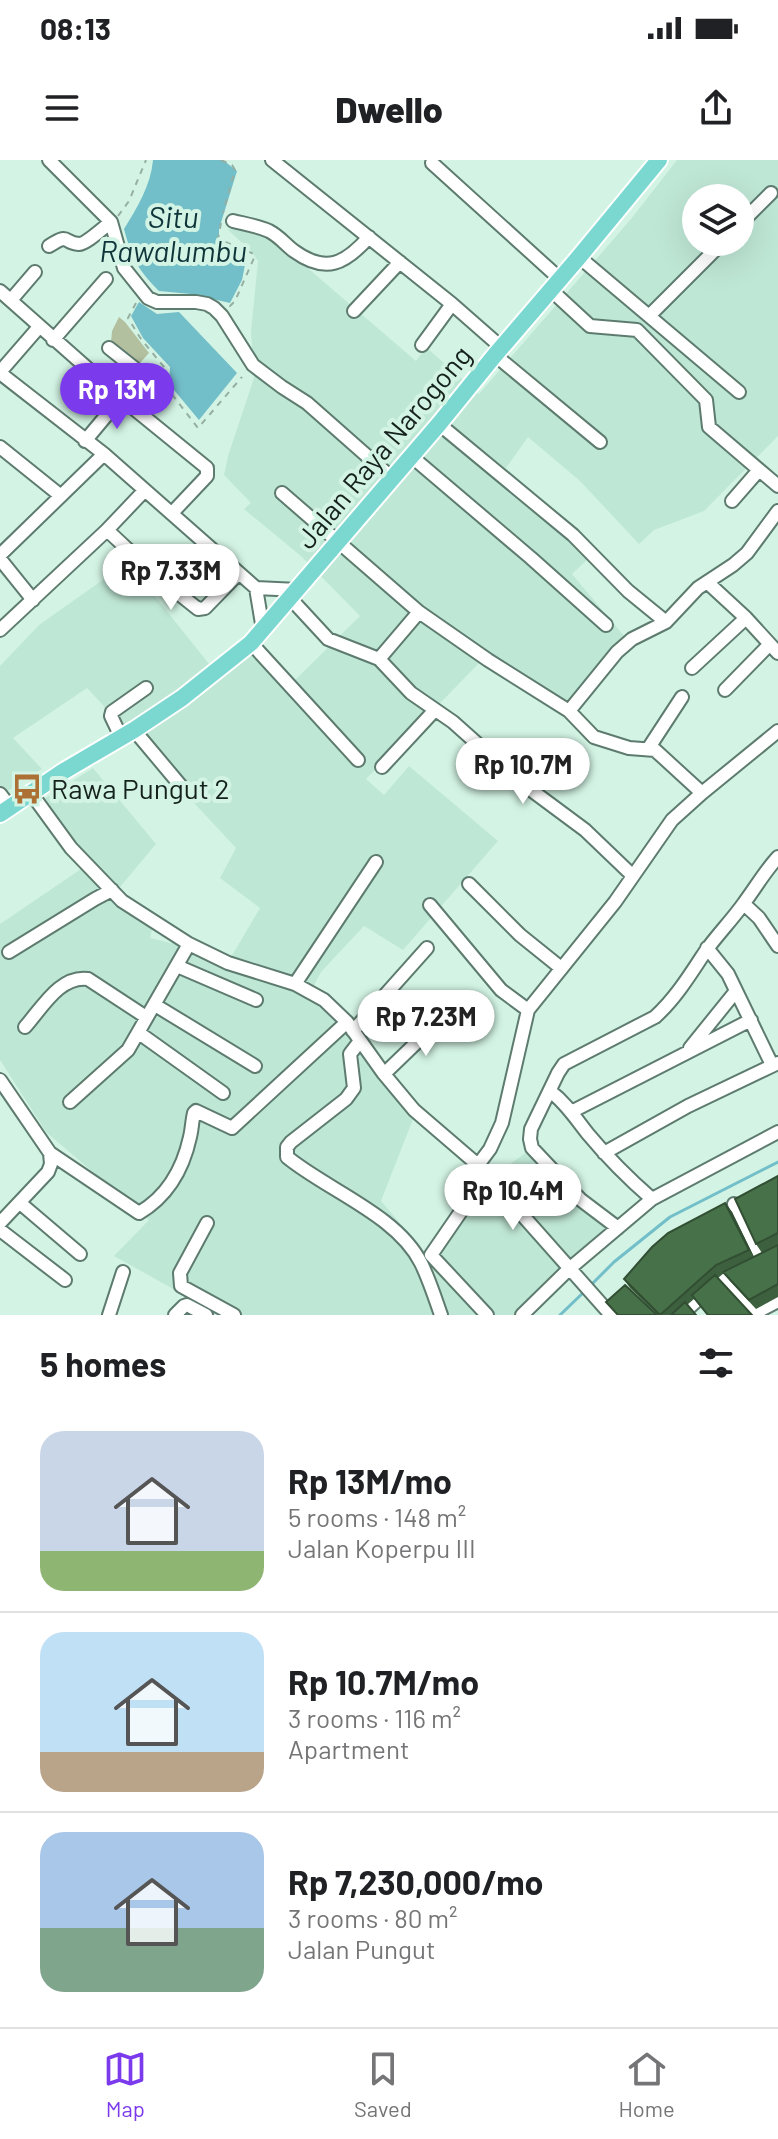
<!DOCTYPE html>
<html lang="en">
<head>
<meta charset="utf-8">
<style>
  :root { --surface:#fff; --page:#f6f6f6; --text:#202124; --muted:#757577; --line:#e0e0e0; --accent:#7c3aed }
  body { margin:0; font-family:Barlow,sans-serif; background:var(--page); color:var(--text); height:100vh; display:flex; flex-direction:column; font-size:30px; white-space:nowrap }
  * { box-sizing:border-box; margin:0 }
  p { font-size:26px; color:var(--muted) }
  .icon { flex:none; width:44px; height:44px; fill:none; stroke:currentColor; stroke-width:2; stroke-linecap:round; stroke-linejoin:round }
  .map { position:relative; height:1155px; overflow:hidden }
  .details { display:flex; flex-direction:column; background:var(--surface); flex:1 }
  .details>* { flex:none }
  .tools { position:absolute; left:682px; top:24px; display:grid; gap:16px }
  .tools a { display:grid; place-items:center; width:72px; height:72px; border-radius:50%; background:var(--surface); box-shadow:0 8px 32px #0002; font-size:40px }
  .price { position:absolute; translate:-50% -68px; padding:0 18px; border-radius:28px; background:#fff; color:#222; font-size:26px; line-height:52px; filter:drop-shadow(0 2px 4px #0008) }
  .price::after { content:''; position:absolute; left:50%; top:48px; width:24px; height:18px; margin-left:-12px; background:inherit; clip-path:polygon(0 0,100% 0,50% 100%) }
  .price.selected { background:var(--accent); color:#fff }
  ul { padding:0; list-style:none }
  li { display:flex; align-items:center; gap:24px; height:200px; padding:0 40px }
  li+li { border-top:2px solid var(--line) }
  li span { display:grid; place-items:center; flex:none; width:224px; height:160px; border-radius:24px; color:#555 }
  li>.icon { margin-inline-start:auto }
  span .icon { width:96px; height:96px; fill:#fffc; stroke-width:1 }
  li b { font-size:34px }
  h2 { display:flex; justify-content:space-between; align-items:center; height:96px; padding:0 40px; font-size:34px }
  .status { display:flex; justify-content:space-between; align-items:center; height:56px; padding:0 40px; background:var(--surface); direction:ltr }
  .status svg { height:22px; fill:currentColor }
  header { display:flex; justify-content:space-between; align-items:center; height:104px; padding:0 40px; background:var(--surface); font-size:36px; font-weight:800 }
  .dock { display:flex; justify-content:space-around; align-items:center; height:112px; border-top:2px solid var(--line); background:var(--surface); font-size:22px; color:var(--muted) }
  .dock a { display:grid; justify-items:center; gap:4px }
  .dock .selected { color:var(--accent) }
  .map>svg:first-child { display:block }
  .built { fill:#bfe7d5; fill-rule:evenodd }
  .green { fill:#b3c09f }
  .water { fill:#72bec9 }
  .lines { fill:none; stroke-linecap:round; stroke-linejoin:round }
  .stream { stroke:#72bec9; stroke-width:3 }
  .minor-casing { stroke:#5d7b6e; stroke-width:16 }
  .major-casing { stroke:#fff; stroke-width:20 }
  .path { stroke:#95afa3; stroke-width:2; stroke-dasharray:6 6; stroke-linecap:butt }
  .minor { stroke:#fff; stroke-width:12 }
  .major { stroke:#7ad8d1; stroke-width:16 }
  .wall { fill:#3d613f }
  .shaded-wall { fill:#324f33 }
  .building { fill:#477149; stroke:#324f33; stroke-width:2 }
  .labels { text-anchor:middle; stroke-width:8; stroke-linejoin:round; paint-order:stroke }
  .street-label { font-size:28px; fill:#15211c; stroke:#d3f4e4 }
  .poi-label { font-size:28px; fill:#15211c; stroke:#d3f4e4; text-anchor:start }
  .water-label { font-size:30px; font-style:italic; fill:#0f353a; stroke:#d3f4e4 }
</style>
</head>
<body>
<div class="status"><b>08:13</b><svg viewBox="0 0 49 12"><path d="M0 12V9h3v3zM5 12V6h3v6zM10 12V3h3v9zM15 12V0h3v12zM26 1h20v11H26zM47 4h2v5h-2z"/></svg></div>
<header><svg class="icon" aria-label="menu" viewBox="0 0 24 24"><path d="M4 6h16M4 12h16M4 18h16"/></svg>Dwello<svg class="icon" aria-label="share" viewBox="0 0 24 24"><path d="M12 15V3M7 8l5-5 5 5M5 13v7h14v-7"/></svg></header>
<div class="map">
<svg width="778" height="1155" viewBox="0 0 778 1155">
  <rect width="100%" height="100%" fill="#d3f4e4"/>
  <!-- built -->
  <path class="built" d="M677 0H778V276L704 351 654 370 639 384 580 321 528 277 506 308 576 370 594 393 572 414 625 477 572 545 486 496 366 619 384 635 409 606 498 681 403 790 364 766 321 812 309 835 340 860 415 954 381 1041 429 1097 489 1020 525 993 613 1064 527 1155H220L114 1096 149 1060 46 972 0 900V764L84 707 36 644 93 608 156 684 115 733 154 761 150 778 196 789 227 804 260 748 220 718 236 688 87 528 13 578 42 609 0 636V506L39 465 104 419 114 430 135 411 209 504 239 486 251 470 293 522 360 456 302 397 244 349 251 343 224 315 228 296 254 218 251 171 258 101 252 92 227 69 268 74 416 201 426 187 479 234 631 59ZM696 38H740V82H696Z"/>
  <!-- green -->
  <path class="green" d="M119 157 125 162 149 193 140 203 111 182 112 171Z"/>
  <!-- water -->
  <path class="water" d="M153 0H223L237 11 219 69V89L246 100 242 120 230 143 191 134 159 131C138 110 132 99 124 69 137 48 151 25 153 0Z
    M139 142 157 154 179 152 237 213 199 260 169 224 170 207 143 178 131 156Z"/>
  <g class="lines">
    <!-- stream -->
    <path class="stream" d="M591 1125 614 1102 670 1057 778 1002
      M560 1155 586 1130"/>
    <!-- minor casing -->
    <g class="minor-casing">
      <path id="minor" d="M49 0 111 62 124 108 148 138 157 142H196L207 144 214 148 222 156 253 205 282 227 307 243 392 318
        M272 0 452 144 501 187
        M432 3 560 119
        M233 61C245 64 258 66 269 71 279 76 286 85 294 91 326 114 345 104 369 77
        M740 64 771 33
        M49 86C71 72 62 83 79 84 86 84 104 67 111 62
        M579 97 739 232
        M551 130 590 166 637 170 706 240 709 267 778 326
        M0 131 121 238 207 308V316L172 353
        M11 140 35 112
        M354 151 400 102
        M649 156 723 82
        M53 180 106 119
        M422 185 452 144
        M495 195 600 282
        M0 212 39 167
        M0 213 104 294 256 428 298 430
        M439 264 573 375 628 431 666 462
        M85 281 121 238 138 214V211L109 188
        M0 287 61 336
        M411 296 531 398 606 465
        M282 333 419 452 488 500 569 551 594 577 629 588 655 590 702 633
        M732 341 759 310
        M107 370 154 414 198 449 205 448 239 413
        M0 395 104 294
        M0 399 33 440
        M707 422 746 458 778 493
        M256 428 263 470
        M291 439 328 479 379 499 411 533 453 562 519 621 585 670 633 716
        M0 470 107 370 145 330
        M251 483 358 600
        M379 499 419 452
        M692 508 746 458
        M725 530 769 485
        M569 551 617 492 632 479 666 462 698 428 733 405 747 393 778 351
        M134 570 186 632
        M121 577 111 556 112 552 146 528
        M648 589 682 537
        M382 607 434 551
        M31 633 71 688 122 741 189 784 228 803 295 824 324 840 347 862 384 914 414 950 478 1005 611 1155
        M0 634 10 647
        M469 724 520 775 561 808
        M744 744 759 758 778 786
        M430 745 501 830 528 850
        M707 788 728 814 772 905
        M9 792 95 739 112 730
        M177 806 256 840
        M295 824 376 702
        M155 845 255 906
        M25 867C42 848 60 815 88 819L146 857
        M353 871 427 788
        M139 873 223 933
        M360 881 350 894 354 928 346 939 291 982 287 987V997C327 1030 397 1055 421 1103 429 1119 435 1138 441 1155
        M690 888 736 831
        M384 914 444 856
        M0 920 50 993 51 1004 48 1012 0 1063
        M550 931C566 943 576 959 588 974 608 998 629 1019 652 1039
        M70 942 128 890 189 784
        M571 952 751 860
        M50 993 139 1053C168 1036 183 1009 190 977 192 969 192 961 194 953L196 951 232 968 347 862
        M604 993 688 946 778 903
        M478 1005 490 989 502 963 528 850 615 742 672 660 702 633 778 571
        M486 1015 431 1095 487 1155
        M20 1043 80 1094
        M734 1044 761 1100
        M207 1063 180 1113 181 1126 234 1155
        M618 1068 581 1040 532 988 530 979 531 969 558 913 564 904 655 857C675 839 690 815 705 792 717 775 732 760 744 743 756 727 765 711 778 697
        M0 1070 65 1120
        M723 1119 757 1155
        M755 1153 778 1141
        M109 1155 123 1112
        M175 1155 184 1146 187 1145 206 1155
        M522 1155 569 1109 652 1039 778 972
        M681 1155 715 1124 739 1111"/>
    </g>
    <!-- major casing -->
    <g class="major-casing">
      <path id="major" d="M0 654 64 611 134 570 182 538 251 483 439 264 495 195 579 97 659 0"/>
    </g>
    <!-- path -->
    <path class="path" d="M221 0 232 5 235 10 223 53
      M118 56 129 41 146 0
      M221 63 218 79 254 94V98L235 141 230 146 227 144
      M136 143 128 158 141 179 164 207V224L198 268 242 217"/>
    <!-- minor -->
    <use href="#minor" class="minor"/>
    <!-- major -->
    <use href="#major" class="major"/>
  </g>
  <!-- wall -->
  <path class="wall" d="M778 1016V1137L756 1149 730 1121 724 1113 718 1118 752 1155H707L694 1139 687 1145 696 1155H658L630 1128 624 1119 725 1043 732 1052 754 1097 762 1093 756 1084Z"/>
  <!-- shaded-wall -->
  <path class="shaded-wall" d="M725 1043 732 1052 755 1099 749 1090Z"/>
  <!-- building -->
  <path class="building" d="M778 1016V1073L756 1084 735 1039Z
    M725 1043 749 1090 716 1105 660 1155 624 1119 652 1087 668 1073Z
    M778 1085V1124L749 1140 723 1112Z
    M715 1115 752 1155H708L692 1135Z
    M625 1125 657 1155H618L606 1142Z
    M685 1142 696 1155H671Z"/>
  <!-- icons -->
  <defs>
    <g id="bus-bare" transform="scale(2.4)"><path d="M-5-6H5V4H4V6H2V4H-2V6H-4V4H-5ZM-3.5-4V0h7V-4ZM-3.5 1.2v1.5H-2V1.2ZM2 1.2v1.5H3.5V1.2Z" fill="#ad7034" stroke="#d3f4e4" stroke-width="2.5" paint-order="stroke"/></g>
  </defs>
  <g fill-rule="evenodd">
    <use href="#bus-bare" x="27" y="629"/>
  </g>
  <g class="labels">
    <!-- street labels -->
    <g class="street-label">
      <text transform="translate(384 287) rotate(-50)" y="10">Jalan Raya Narogong</text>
    </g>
    <!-- poi labels -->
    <g class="poi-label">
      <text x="51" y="639">Rawa Pungut 2</text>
    </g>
    <!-- water labels -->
    <g class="water-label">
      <text x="173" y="68">Situ<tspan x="173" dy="34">Rawalumbu</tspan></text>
    </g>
  </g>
</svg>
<div class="tools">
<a><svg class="icon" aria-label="layers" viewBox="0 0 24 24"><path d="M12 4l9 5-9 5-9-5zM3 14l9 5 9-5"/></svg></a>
</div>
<b class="price selected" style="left:117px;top:271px">Rp 13M</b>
<b class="price" style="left:171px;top:452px">Rp 7.33M</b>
<b class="price" style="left:523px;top:646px">Rp 10.7M</b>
<b class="price" style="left:426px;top:898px">Rp 7.23M</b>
<b class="price" style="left:513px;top:1072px">Rp 10.4M</b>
</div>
<section class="details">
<h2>5 homes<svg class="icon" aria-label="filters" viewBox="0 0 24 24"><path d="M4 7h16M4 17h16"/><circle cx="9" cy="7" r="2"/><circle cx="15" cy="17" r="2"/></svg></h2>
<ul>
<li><span style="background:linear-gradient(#c9d6e8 75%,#8fb573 0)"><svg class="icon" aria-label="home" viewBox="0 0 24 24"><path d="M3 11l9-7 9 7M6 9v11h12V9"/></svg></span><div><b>Rp 13M/mo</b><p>5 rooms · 148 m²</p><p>Jalan Koperpu III</p></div></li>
<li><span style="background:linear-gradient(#bfe0f5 75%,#b9a48a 0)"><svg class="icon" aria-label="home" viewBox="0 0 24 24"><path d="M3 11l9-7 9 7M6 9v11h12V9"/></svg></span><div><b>Rp 10.7M/mo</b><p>3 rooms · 116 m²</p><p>Apartment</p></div></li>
<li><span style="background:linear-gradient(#a9c7e8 60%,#7fa58c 0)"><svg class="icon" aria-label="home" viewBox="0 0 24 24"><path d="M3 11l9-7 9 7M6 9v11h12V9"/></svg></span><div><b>Rp 7,230,000/mo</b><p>3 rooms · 80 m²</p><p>Jalan Pungut</p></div></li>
</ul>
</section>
<nav class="dock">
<a class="selected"><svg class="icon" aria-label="map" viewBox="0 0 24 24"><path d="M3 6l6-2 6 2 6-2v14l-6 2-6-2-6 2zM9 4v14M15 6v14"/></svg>Map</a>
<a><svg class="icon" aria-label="saved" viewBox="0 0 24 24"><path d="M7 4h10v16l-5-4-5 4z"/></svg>Saved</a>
<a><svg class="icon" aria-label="home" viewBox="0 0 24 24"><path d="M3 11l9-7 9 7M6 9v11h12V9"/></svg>Home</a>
</nav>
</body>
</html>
